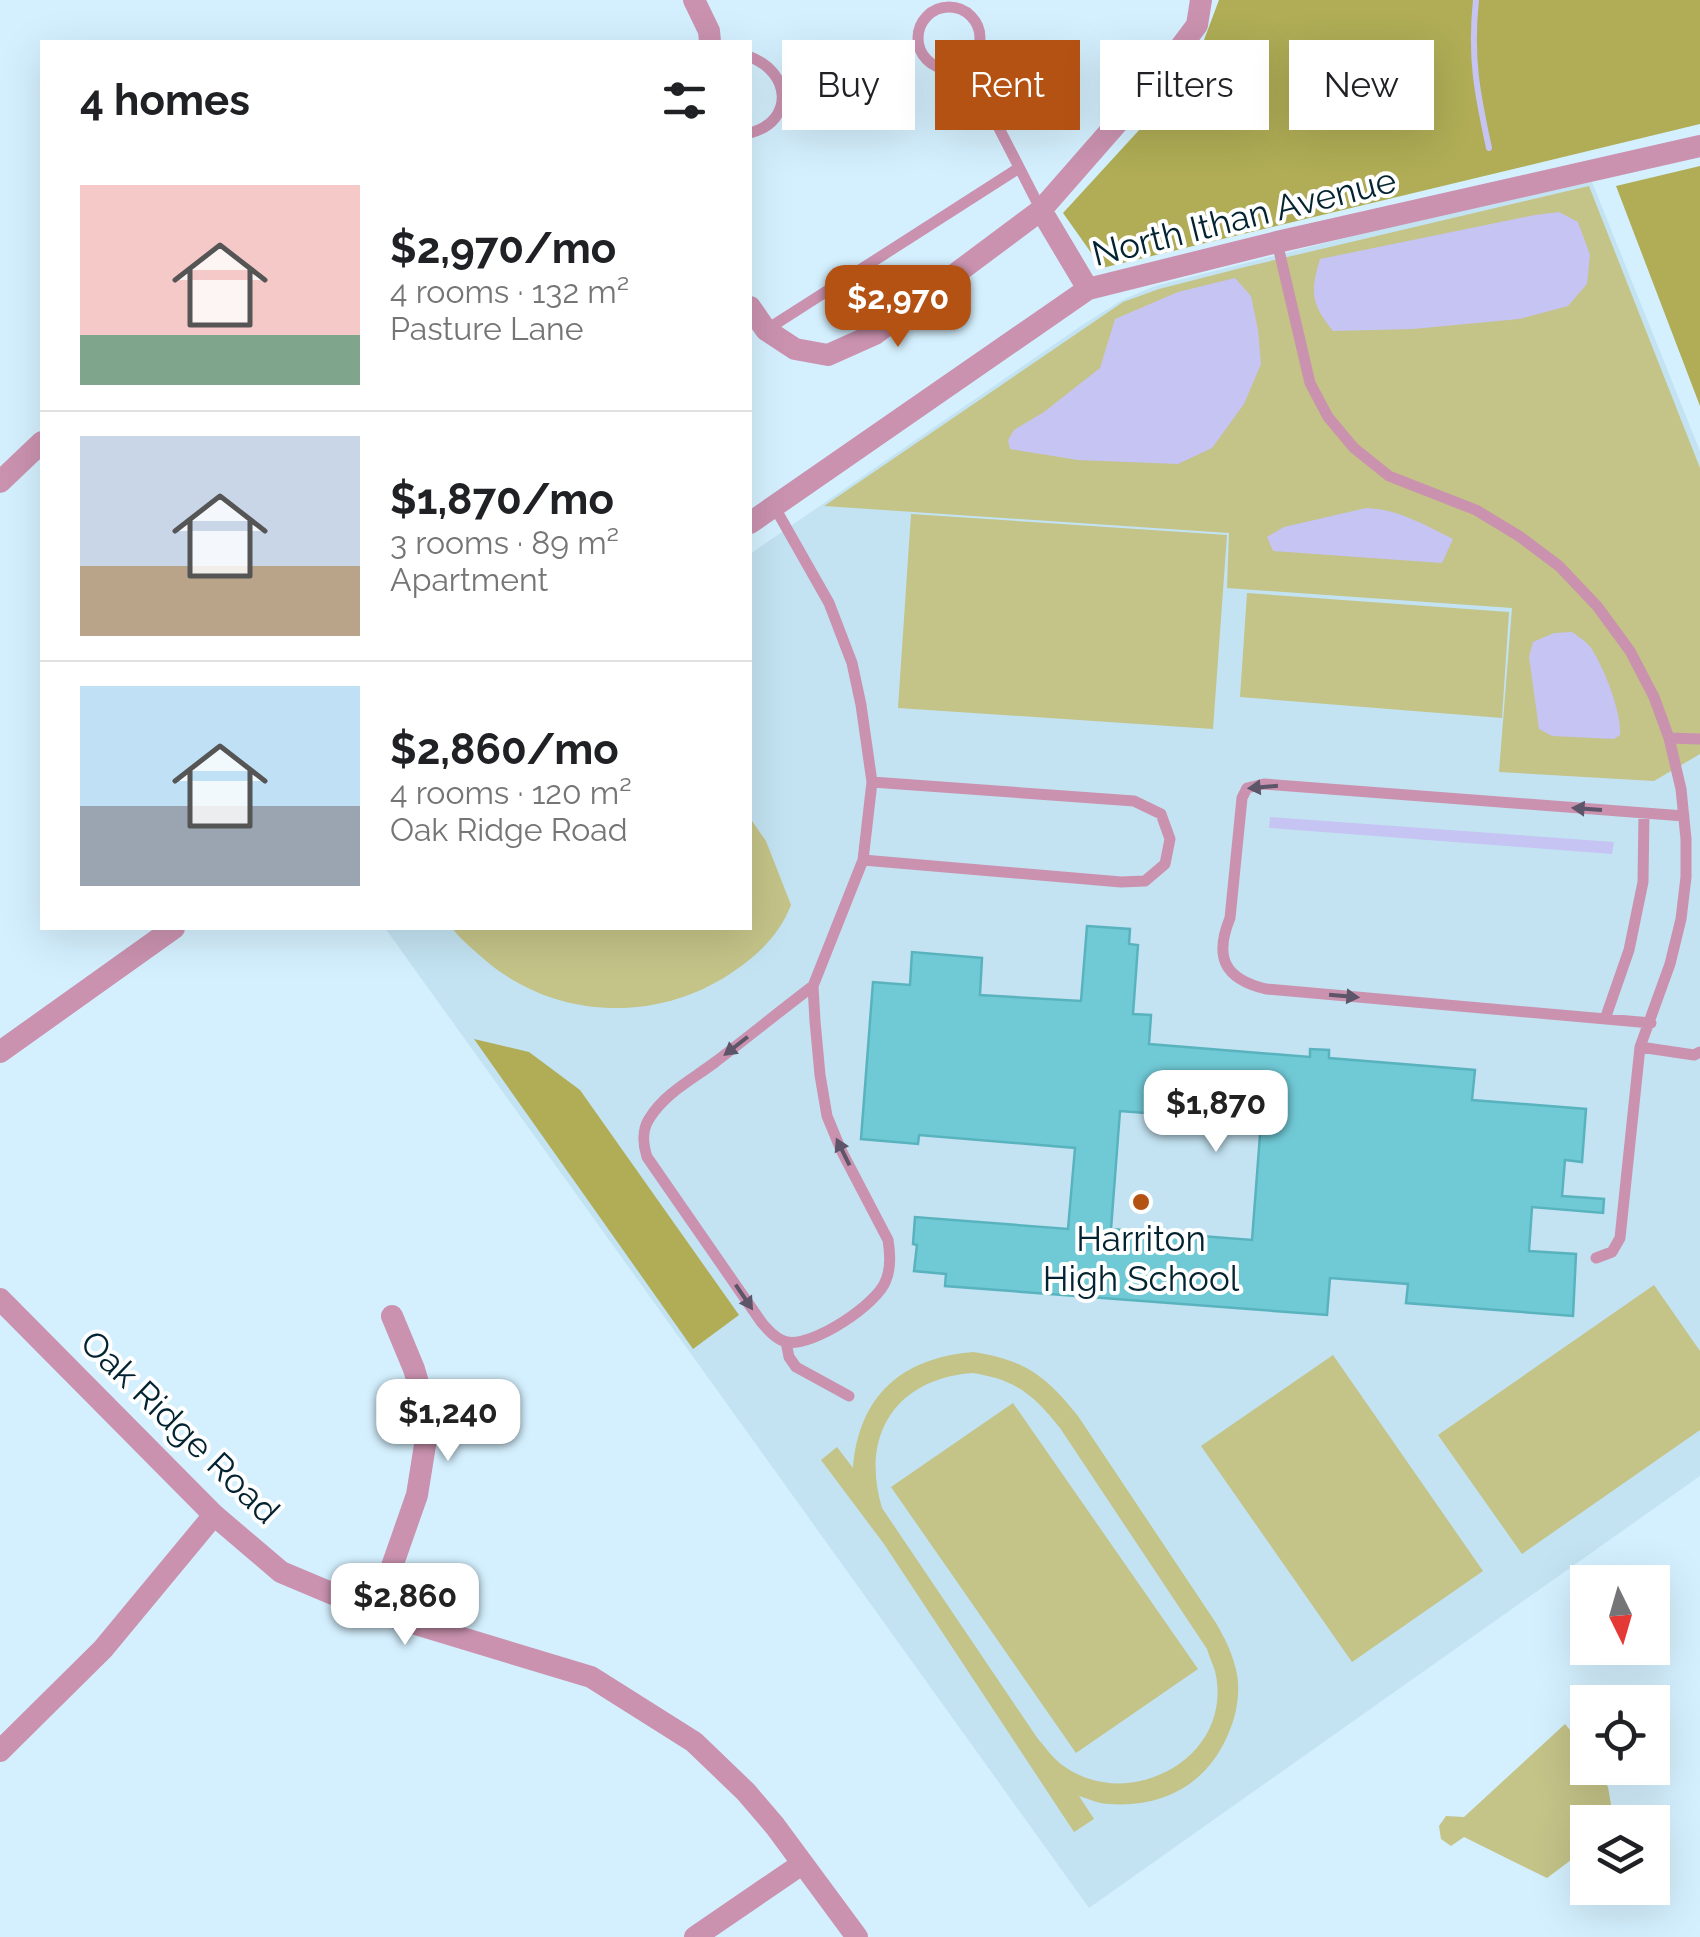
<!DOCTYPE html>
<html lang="en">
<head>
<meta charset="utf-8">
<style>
  :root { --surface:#fff; --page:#f6f6f6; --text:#202124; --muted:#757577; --line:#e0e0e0; --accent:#b45214 }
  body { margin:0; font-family:Raleway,sans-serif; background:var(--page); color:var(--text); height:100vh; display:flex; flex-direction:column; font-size:38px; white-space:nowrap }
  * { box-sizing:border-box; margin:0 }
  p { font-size:32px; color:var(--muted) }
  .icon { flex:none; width:55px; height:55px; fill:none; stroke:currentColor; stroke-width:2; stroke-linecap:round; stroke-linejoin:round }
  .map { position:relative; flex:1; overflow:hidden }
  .side { position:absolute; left:40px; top:40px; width:712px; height:890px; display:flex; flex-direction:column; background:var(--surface); border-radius:0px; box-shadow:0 10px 40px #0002 }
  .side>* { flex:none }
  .hud { position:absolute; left:782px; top:40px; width:768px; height:90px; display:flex; gap:20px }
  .needle { width:65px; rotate:175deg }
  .fabs { position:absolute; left:1570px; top:1565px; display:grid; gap:20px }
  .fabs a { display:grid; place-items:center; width:100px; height:100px; border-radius:0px; background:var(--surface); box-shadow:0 10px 40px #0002; font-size:50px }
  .price { position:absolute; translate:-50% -85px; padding:0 22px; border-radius:20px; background:#fff; color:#222; font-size:32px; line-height:65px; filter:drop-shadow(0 2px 5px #0008) }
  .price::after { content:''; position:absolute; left:50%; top:60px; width:30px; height:22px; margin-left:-15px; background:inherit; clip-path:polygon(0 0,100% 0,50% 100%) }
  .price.on { background:var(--accent); color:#fff }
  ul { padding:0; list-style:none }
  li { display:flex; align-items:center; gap:30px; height:250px; padding:0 40px }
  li+li { border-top:2px solid var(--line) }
  li span { display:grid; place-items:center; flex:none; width:280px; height:200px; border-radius:0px; color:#555 }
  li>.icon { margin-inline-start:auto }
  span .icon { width:120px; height:120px; fill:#fffc; stroke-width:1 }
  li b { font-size:42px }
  h2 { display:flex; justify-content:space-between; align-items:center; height:120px; padding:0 40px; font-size:42px }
  .chip { padding:0 35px; border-radius:0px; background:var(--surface); box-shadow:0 10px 40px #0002; font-size:35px; line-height:90px }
  .chip.on { background:var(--accent); color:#fff }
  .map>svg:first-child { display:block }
  .built { fill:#c3e3f2 }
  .green { fill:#c4c388; fill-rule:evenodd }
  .forest { fill:#b0ad56 }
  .water { fill:#c6c4f3 }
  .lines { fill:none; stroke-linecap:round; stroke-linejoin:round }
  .stream { stroke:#c6c4f3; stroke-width:6 }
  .building { fill:#70cad6; stroke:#59b3bf; stroke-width:2.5; fill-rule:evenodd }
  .service { stroke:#ca92af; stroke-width:11 }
  .minor { stroke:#ca92af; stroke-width:22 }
  .oneway { fill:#5d5569 }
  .poi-dot { fill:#b45214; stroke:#fff; stroke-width:4 }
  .labels { text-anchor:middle; stroke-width:8; stroke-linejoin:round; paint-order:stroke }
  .street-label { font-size:35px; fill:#032330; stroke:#fff }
  .poi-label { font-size:35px; fill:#032330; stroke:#fff }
</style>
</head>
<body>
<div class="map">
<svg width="1700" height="1937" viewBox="0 0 1700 1937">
  <rect width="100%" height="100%" fill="#d4f0fe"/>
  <!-- built -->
  <path class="built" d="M1592 182 1700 451V1476L1089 1908 385 928H750V554L1081 326 1122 300 1155 286 1421 219Z"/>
  <!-- green -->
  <path class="green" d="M1589 186 1700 468V754L1654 781 1499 772 1512 608 1227 588 1229 533 824 506 1123 302 1159 289 1245 267Z
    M911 514 1227 535 1213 729 898 708Z
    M1247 593 1509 612 1502 718 1240 697Z
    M750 818 766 841 791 905C780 933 761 952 737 969 661 1024 556 1021 485 960 474 950 461 940 452 928H750Z
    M1654 1285 1700 1351V1430L1522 1554 1438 1435Z
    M973 1352C1025 1360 1045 1375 1078 1416L1216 1623C1224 1637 1231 1650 1235 1666 1241 1685 1238 1709 1231 1727 1211 1782 1166 1808 1109 1804 1099 1804 1089 1799 1079 1796L1094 1819 1074 1832 884 1544 821 1460 837 1447 853 1468C859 1395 902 1358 973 1352ZM972 1373C1015 1379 1034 1395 1060 1428L1207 1649C1209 1657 1213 1664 1215 1671 1228 1725 1191 1770 1140 1781 1115 1787 1087 1782 1065 1767 1054 1760 1047 1749 1038 1739L882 1508C860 1435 896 1379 972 1373Z
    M1333 1355 1483 1571 1352 1662 1201 1446Z
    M1013 1403 1198 1669 1076 1753 891 1487Z
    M1565 1724 1587 1750 1588 1768H1597L1608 1787 1614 1822H1588L1587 1848 1547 1878 1464 1837 1451 1846 1441 1839 1439 1826 1446 1816 1464 1817Z"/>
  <!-- forest -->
  <path class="forest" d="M1219 0H1700V124L1102 268 1063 213 1152 116 1175 117Z
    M1700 166V406L1616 186Z
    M474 1039 529 1052 580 1090 739 1315 693 1349Z"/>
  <!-- water -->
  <path class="water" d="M1559 212 1578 222 1590 255 1587 284 1568 306 1519 319 1413 329 1333 331C1311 304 1310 292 1320 259L1535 215Z
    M1235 278 1251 296 1258 330 1261 364 1244 404 1212 448 1178 464 1078 460 1010 449 1008 440 1014 430 1044 412 1100 368 1115 319 1178 292Z
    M1366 508C1398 509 1425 525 1453 539L1442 563 1273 551 1267 537 1284 527Z
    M1572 632C1579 637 1586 641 1591 648 1604 667 1622 713 1620 735L1614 739 1552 736 1539 729 1529 657 1533 642 1554 633Z
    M1270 817 1614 842 1612 854 1269 828Z"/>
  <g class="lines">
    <!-- stream -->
    <path class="stream" d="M1476 0C1470 57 1477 93 1489 148"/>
  </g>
  <!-- building -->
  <path class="building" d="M1087 926 1130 929 1129 944 1138 945 1133 1014 1151 1015 1149 1044 1310 1057V1049L1329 1050V1058L1475 1070 1472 1100 1586 1109 1582 1162 1565 1160 1562 1196 1604 1199 1603 1213 1532 1207 1529 1251 1576 1254 1573 1316 1406 1303 1408 1284 1330 1278 1327 1315 945 1286 946 1274 914 1271 917 1245 913 1244 915 1217 1068 1229 1075 1148 919 1135 918 1144 861 1139 873 982 910 985 912 952 982 958 980 995 1081 1001ZM1120 1111 1261 1122 1252 1240 1111 1229Z"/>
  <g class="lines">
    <!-- service -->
    <path class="service" d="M918 38a31 31 0 1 1 62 0a31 31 0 1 1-62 0Z
      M750 57C791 72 795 121 750 133
      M966 64 1041 210
      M1277 242 1310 383 1328 417 1354 448 1389 476 1476 510 1519 536 1559 566 1597 606 1630 651 1654 697 1669 738 1681 789 1686 839V877L1681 919 1670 964 1640 1047 1620 1238 1612 1252 1596 1258
      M766 330 1019 168
      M774 506 829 603 852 663 861 705 872 782 863 860 1121 882 1145 881 1165 864 1170 839 1161 814 1134 801 872 782
      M1669 738 1700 739
      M813 986C780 1011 747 1038 714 1063 691 1080 664 1094 649 1119 642 1130 643 1145 647 1157L762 1323C769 1331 777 1340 787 1342 813 1347 878 1304 886 1280 891 1268 890 1252 888 1240L841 1150 827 1116 820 1075 815 1021 813 986 863 860
      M1605 1019 1629 950 1643 882 1644 813
      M1651 1023 1266 989C1224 979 1214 957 1230 918L1242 798 1247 788 1264 784 1684 816
      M1640 1047 1694 1055 1700 1052
      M786 1342 789 1357 796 1367 849 1396"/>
    <!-- minor -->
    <path class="minor" d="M694 0 709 31 710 42
      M1041 210 1088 289
      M750 307 766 330 795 349 828 355 875 334 1041 210 1161 73 1197 25 1201 0
      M0 482 42 442
      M750 523 1088 289 1277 242 1700 146
      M0 1052 174 928
      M0 1299 214 1515 281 1572 376 1612 591 1677 694 1742 746 1792 775 1826 857 1937
      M376 1612 417 1495 429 1420 414 1369 392 1316
      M0 1751 103 1649 214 1515
      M695 1937 802 1864"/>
  </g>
  <!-- one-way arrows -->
  <defs><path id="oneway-solid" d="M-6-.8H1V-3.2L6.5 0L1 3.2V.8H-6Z" transform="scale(2.5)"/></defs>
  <g class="oneway">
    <use href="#oneway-solid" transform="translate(1263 787) rotate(175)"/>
    <use href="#oneway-solid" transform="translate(1587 809) rotate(-176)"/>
    <use href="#oneway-solid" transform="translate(1344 996) rotate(5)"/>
    <use href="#oneway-solid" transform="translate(736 1046) rotate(142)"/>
    <use href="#oneway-solid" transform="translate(843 1152) rotate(-116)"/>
    <use href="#oneway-solid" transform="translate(744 1297) rotate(56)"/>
  </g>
  <!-- markers -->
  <circle class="poi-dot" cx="1141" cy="1202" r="10"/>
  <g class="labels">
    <!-- street labels -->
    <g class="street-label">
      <text transform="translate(1244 217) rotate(-14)" y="12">North Ithan Avenue</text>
      <text transform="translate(180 1427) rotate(44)" y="12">Oak Ridge Road</text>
    </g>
    <!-- poi labels -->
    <g class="poi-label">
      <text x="1141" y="1251">Harriton<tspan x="1141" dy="40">High School</tspan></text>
    </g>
  </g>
</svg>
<div class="fabs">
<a><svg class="needle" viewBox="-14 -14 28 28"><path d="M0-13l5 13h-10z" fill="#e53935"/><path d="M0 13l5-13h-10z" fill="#757577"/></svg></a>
<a><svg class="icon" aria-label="locate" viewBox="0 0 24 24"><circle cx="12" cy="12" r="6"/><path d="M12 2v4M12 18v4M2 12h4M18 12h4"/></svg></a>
<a><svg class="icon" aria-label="layers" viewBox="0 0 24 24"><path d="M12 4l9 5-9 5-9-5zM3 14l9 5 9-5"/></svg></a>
</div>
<b class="price on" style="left:898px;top:350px">$2,970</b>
<b class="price" style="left:1216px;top:1155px">$1,870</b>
<b class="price" style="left:448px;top:1464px">$1,240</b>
<b class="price" style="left:405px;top:1648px">$2,860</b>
<div class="hud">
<a class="chip">Buy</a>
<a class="chip on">Rent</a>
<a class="chip">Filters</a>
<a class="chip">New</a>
</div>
<section class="side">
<h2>4 homes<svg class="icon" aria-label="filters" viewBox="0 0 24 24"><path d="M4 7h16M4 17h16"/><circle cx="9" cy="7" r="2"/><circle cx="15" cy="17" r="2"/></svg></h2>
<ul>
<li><span style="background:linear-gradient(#f6c9c9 75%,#7fa58c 0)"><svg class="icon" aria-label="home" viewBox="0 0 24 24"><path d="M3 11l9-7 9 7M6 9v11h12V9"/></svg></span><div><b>$2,970/mo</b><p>4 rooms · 132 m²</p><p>Pasture Lane</p></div></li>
<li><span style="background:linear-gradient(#c9d6e8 65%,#b9a48a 0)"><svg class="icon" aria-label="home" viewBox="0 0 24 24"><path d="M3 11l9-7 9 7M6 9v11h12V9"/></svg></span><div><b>$1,870/mo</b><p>3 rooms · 89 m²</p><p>Apartment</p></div></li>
<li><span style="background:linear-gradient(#bfe0f5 60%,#9aa5b1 0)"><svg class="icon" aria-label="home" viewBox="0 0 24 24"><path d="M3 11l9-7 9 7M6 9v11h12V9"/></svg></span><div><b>$2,860/mo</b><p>4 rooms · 120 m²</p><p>Oak Ridge Road</p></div></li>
</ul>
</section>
</div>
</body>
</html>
